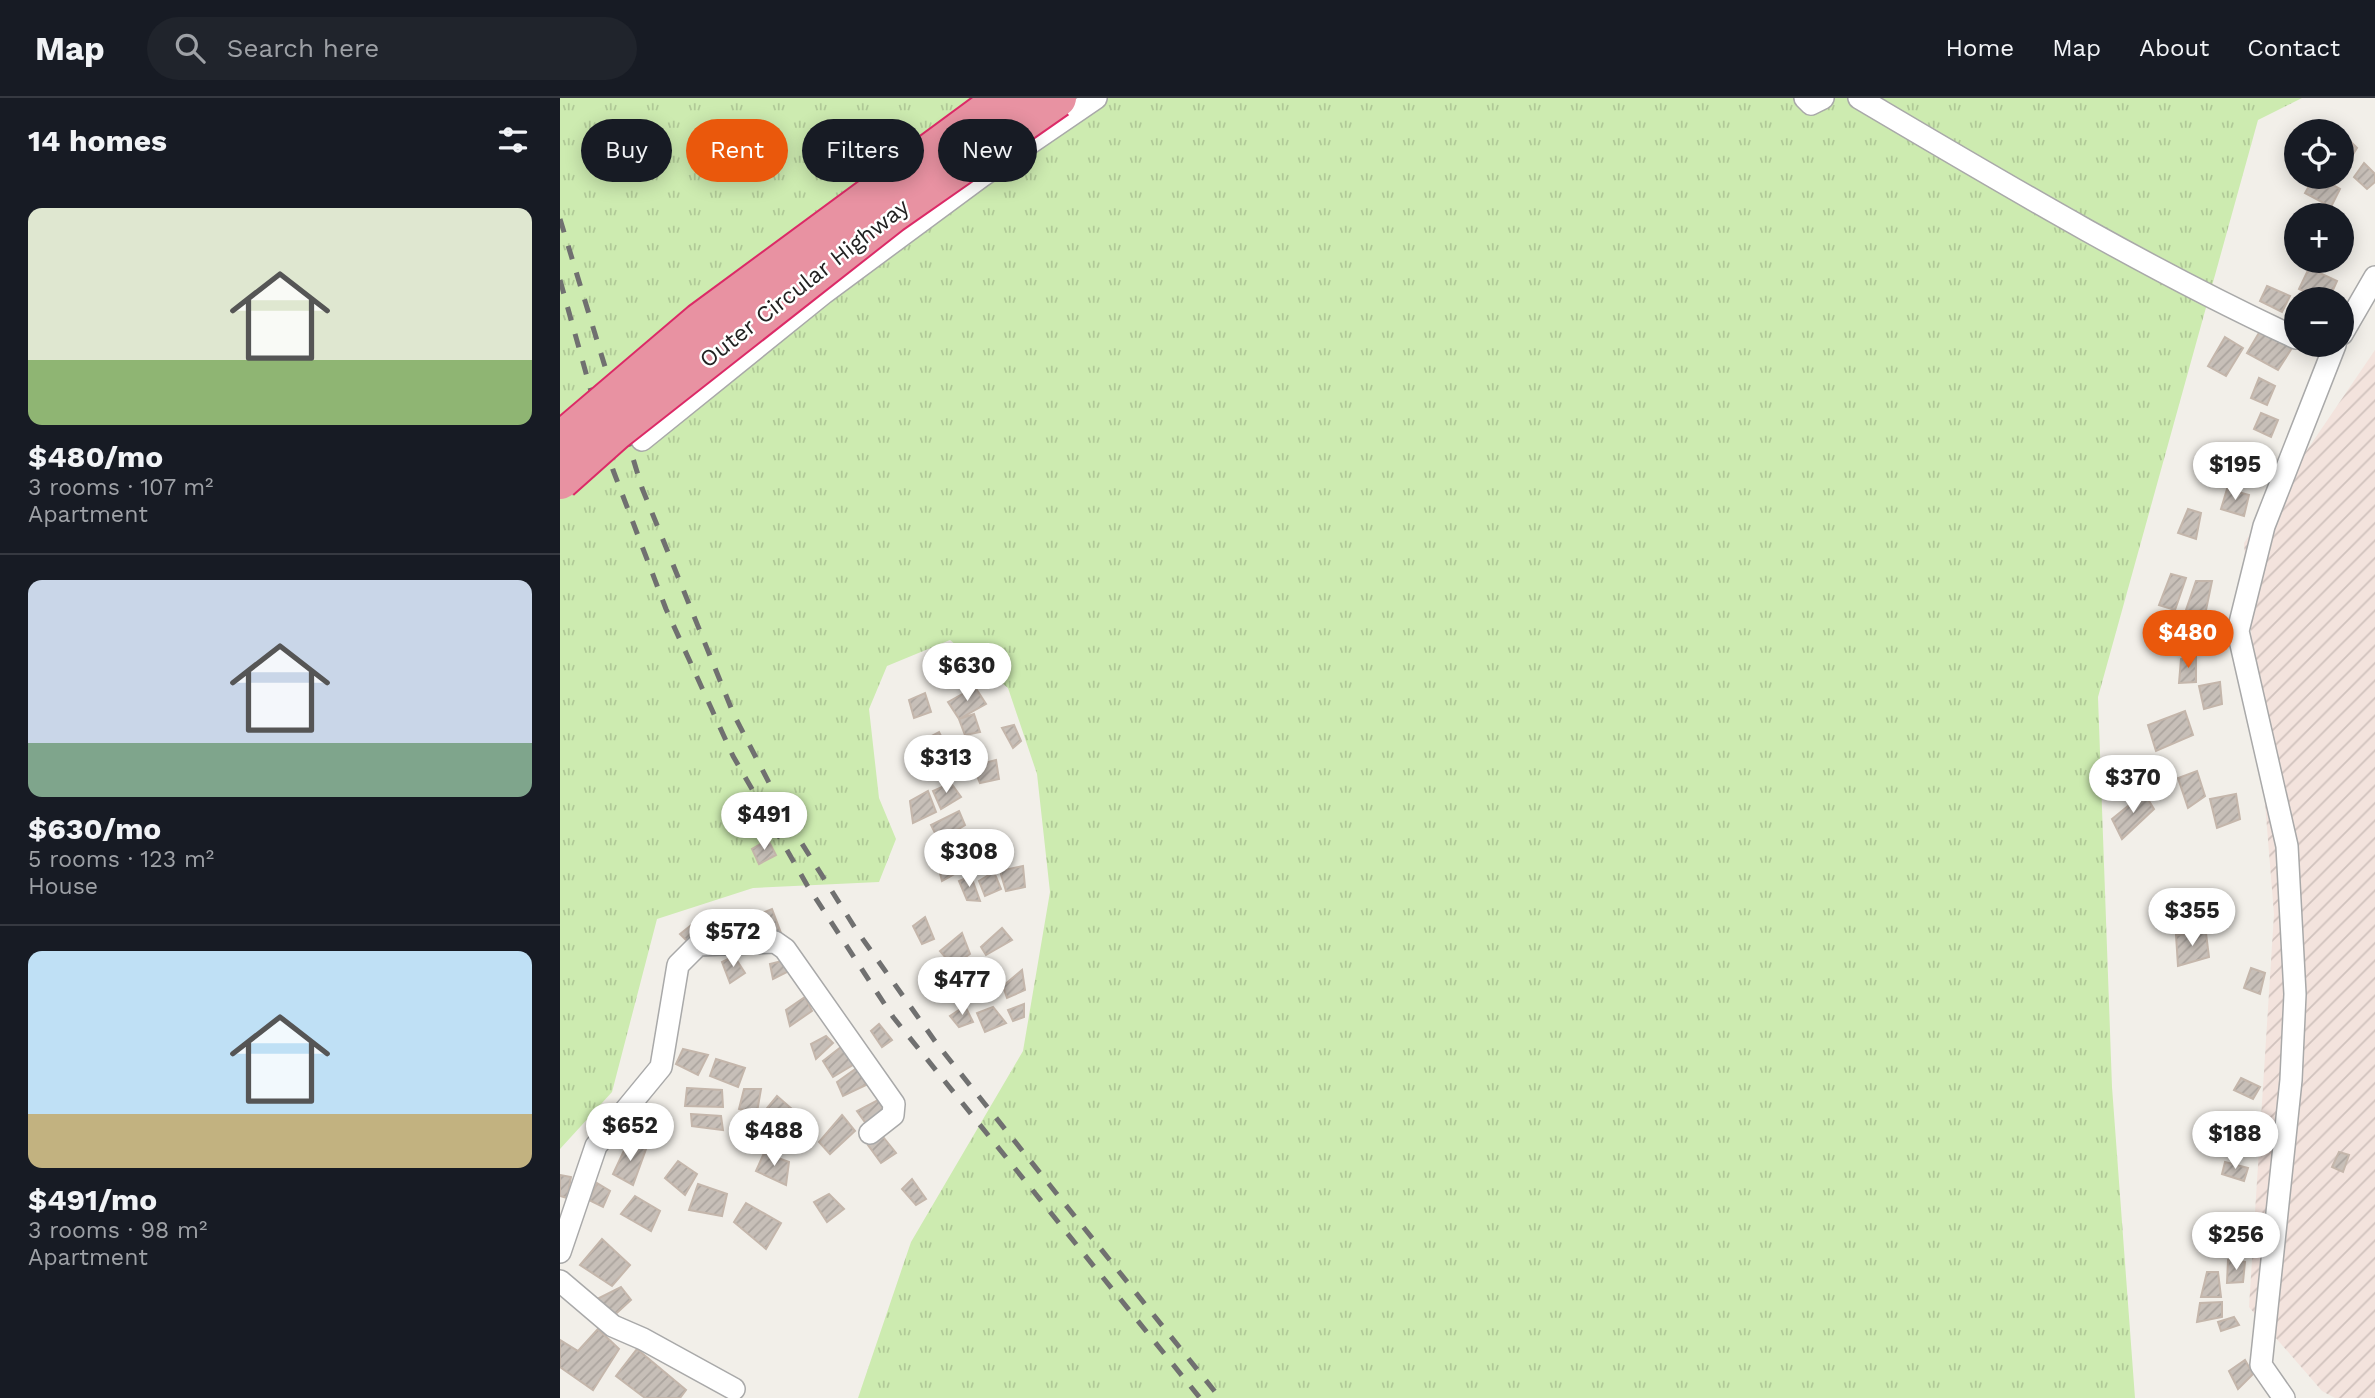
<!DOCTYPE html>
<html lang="en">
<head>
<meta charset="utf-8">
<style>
  :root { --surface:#171b24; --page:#20242c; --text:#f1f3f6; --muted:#9ea1a6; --line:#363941; --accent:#ea580c }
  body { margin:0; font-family:"Work Sans",sans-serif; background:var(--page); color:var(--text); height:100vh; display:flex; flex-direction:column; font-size:26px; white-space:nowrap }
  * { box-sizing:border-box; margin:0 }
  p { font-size:23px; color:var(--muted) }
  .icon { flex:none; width:38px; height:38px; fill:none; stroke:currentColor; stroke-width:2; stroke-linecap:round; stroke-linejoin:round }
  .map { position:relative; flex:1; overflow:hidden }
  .side { display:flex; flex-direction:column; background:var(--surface); width:560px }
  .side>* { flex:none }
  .banner { position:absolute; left:21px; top:21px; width:665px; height:63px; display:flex; gap:14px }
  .buttons { position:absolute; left:1724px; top:21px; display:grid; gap:14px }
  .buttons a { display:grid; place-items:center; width:70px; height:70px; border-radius:50%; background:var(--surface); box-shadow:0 4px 18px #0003; font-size:35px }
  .price { position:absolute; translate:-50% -60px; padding:0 16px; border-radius:24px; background:#fff; color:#222; font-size:23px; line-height:46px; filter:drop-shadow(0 2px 4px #0008) }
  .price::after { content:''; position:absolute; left:50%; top:42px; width:21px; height:16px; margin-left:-10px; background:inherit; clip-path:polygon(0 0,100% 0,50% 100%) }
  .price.selected { background:var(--accent); color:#fff }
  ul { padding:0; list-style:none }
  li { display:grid; align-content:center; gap:14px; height:371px; padding:0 28px }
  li+li { border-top:2px solid var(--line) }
  li span { display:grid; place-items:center; height:217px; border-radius:14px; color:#555 }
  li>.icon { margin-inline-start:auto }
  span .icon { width:126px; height:126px; fill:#fffc; stroke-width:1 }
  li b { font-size:30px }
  h2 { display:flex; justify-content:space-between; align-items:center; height:84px; padding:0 28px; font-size:30px }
  .chip { padding:0 24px; border-radius:32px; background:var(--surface); box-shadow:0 4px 18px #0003; font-size:24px; line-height:63px }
  .chip.selected { background:var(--accent); color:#fff }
  header { display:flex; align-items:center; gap:42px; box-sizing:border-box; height:98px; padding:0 35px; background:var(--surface); border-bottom:2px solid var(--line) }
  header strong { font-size:33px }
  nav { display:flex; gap:38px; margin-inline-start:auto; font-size:24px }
  .search { width:490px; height:63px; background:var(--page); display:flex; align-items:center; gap:18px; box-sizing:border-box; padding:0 24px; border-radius:38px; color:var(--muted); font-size:26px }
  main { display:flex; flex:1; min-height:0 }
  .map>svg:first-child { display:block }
  .military { fill:url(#military-furrows) }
  .grass { fill:url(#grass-tufts) }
  .building { fill:url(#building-hatch); stroke:#c4b6ab; stroke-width:2 }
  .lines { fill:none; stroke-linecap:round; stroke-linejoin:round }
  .minor-casing { stroke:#a9a9a9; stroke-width:24 }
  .minor { stroke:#fff; stroke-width:21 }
  .rail { stroke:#707070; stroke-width:5; stroke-dasharray:14 14; stroke-linecap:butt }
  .motorway-bridge-casing { stroke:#dc2a67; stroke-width:42; stroke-linecap:butt }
  .motorway-bridge { stroke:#e892a2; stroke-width:38 }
  .labels { text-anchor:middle; stroke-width:5; stroke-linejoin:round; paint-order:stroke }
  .street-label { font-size:23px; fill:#222; stroke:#fff }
</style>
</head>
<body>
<header>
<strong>Map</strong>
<div class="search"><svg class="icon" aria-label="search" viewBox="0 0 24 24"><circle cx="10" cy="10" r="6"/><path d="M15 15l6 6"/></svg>Search here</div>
<nav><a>Home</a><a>Map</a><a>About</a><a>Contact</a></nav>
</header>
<main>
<section class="side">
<h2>14 homes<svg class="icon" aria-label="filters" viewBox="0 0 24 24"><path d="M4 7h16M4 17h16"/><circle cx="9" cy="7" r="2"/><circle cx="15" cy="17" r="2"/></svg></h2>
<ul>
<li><span style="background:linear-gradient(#dfe7d0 70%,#8fb573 0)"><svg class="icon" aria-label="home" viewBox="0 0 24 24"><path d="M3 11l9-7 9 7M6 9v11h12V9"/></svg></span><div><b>$480/mo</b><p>3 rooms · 107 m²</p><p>Apartment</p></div></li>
<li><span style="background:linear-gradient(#c9d6e8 75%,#7fa58c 0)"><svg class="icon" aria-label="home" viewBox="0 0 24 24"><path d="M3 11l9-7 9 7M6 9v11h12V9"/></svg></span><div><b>$630/mo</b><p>5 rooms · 123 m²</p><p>House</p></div></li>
<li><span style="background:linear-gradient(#bfe0f5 75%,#c2b280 0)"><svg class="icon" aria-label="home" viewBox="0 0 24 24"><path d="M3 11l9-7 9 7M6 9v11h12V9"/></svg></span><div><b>$491/mo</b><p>3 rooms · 98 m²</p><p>Apartment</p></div></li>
</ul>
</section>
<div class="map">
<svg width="1815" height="1300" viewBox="0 0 1815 1300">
  <defs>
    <pattern id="military-furrows" width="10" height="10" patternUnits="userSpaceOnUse" patternTransform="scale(1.75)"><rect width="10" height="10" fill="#f3e3dd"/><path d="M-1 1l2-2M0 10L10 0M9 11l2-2" fill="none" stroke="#d0c2bd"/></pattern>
    <pattern id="grass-tufts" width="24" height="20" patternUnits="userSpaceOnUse" patternTransform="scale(1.75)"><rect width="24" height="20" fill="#cdebb0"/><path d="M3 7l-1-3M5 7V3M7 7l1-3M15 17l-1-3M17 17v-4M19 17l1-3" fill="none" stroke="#b0c997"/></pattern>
    <pattern id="building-hatch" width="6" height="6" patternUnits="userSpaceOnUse" patternTransform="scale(1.75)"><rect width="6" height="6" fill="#c7bfb8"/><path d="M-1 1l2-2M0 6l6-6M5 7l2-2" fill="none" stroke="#aba49e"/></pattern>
  </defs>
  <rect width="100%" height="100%" fill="#f2efe9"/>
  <!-- military -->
  <path class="military" d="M1815 252V1300H1775L1762 1293 1689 1209 1714 816 1684 445Z"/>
  <!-- grass -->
  <path class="grass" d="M0 0H1742L1698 22 1538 599 1552 989 1575 1300H298L351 1144 463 953 490 794 477 676 448 590 390 542 327 568 309 611 319 700 336 741 319 784 193 790 97 821 52 994 0 1051Z"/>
  <!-- building -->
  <path class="building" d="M1785 38 1797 50 1782 74V43Z
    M1804 65 1815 76V84L1807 91 1794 79Z
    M1754 79H1759L1780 91 1771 109 1745 95Z
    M1749 170 1777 183 1769 201H1761L1739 191Z
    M1707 188 1730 198 1722 214 1700 203Z
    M1700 233 1732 250 1718 272 1687 255Z
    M1665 239 1683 250 1666 278 1648 268Z
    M1699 280 1715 288 1707 307 1691 300Z
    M1701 315 1718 322 1711 339 1694 331Z
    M1667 391 1689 397 1684 418 1661 411Z
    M1628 411 1641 415 1636 441 1618 435Z
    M1611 476 1626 480 1615 512 1599 507Z
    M1636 483H1652L1645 517 1625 515Z
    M1636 558V584L1619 585 1621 561Z
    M391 567 396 584 378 588 376 571Z
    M1660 584 1662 606 1644 611 1639 588Z
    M415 589 426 606 399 621 388 604Z
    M365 595 371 614 354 620 349 602Z
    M1625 613 1633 637 1596 653 1588 627Z
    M414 616 420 634 405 637 399 621Z
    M454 627 461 643 453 650 442 630Z
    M379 634 392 660 377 675 364 642Z
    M436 662 439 681 420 685 413 668Z
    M1637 673 1645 698 1628 710 1618 680Z
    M391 685 401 699 381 711 373 693Z
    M368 693 376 714 353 725 350 703Z
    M1584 695 1594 711 1562 741 1552 721Z
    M1676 696 1680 721 1657 730 1650 701Z
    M399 713 405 727 379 743 371 727Z
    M208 742 216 757 199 766 192 751Z
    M418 752 423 771 414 774 407 758Z
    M394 761 398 774 382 783 378 768Z
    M463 768 465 789 446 793 440 773Z
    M434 774 441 791 425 798 419 783Z
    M411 778 420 803 407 802 399 783Z
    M1639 802 1635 826 1599 822 1608 804Z
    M212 811 221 835 192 842 188 821Z
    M149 813 158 824 131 847 120 836Z
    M365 819 374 841 362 846 353 828Z
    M442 830 452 842 426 857 421 849Z
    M402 835 410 856 393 868 380 853Z
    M1646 835 1649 859 1618 868 1616 837Z
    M174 858 185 875 170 885 162 864Z
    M226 862 229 873 213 881 210 866Z
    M1691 870 1705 875 1700 896 1684 890Z
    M462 872 465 892 447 900 443 888Z
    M245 899 252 913 230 928 226 912Z
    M464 906V919L453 923 448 912Z
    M405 908 413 924 399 929 390 918Z
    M433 909 446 925 425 934 417 915Z
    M319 926 332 942 322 949 311 933Z
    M266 938 273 945 256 961 251 946Z
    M281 949 293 967 273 979 263 963Z
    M123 951 148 957 138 977 116 966Z
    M156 961 185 970 178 989 150 978Z
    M298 969 306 987 283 998 277 984Z
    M1681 980 1700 989 1693 1001 1674 992Z
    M127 990 162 992 163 1009 125 1008Z
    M184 991H201L197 1014 179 1011Z
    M217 998 241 1019 229 1037 203 1015Z
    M318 1002 325 1013 307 1027 297 1013Z
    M131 1016 161 1018 163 1032 132 1028Z
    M282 1017 295 1033 270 1056 259 1044Z
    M320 1035 336 1055 321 1065 308 1047Z
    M68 1044 86 1051 73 1087 53 1076Z
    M1779 1054 1789 1057 1783 1074 1772 1069Z
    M204 1055 229 1064 226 1087 196 1073Z
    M118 1063 137 1076 125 1097 105 1080Z
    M1665 1064 1688 1070 1684 1083 1662 1076Z
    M0 1077 11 1079 7 1100 0 1098Z
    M352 1081 366 1101 356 1107 342 1091Z
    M37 1085 50 1093 43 1109 29 1102Z
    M138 1086 167 1096 162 1118 129 1112Z
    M269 1096 284 1111 267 1124 254 1104Z
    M75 1098 100 1113 91 1133 61 1116Z
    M186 1105 221 1125 206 1151 174 1124Z
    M1673 1125 1685 1126 1686 1145 1670 1144Z
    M42 1141 70 1167 52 1188 20 1167Z
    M1668 1162 1685 1164 1683 1184 1667 1185Z
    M1647 1174H1658L1661 1199H1641Z
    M61 1189 71 1202 49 1222 31 1204Z
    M1662 1204V1219L1637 1224 1640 1205Z
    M1674 1219 1679 1227 1661 1233 1658 1224Z
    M38 1231 59 1251 33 1292 0 1269V1242L18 1253Z
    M77 1251 126 1292 120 1300H85L56 1278Z
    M1685 1262 1693 1276 1678 1291 1669 1273Z"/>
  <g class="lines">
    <!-- minor casing -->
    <g class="minor-casing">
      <path id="minor" d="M1245 0 1251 6 1263 0
        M1299 0C1443 85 1585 170 1736 240
        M1782 236 1815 179
        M82 342 264 195 422 78 536 0
        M0 1154 36 1048 101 969 118 867 138 847 215 844 225 851 334 1006 333 1017 310 1035
        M0 1183 53 1228 83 1241 174 1291
        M1724 1300 1701 1267 1731 982 1735 896 1727 748 1678 533 1704 428 1775 247"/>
    </g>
    <!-- minor -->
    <use href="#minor" class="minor"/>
    <!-- rail -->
    <path class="rail" d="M0 121 82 390 174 617 234 733 297 833 377 946 660 1300
      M0 182 53 372 106 511 173 658 247 787 333 919 640 1300"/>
    <!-- motorway-bridge casing -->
    <g class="motorway-bridge-casing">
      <path id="motorway-bridge" d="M0 344 141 224 445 0
        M0 382 55 333 331 116 497 0"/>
    </g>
    <!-- motorway-bridge -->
    <use href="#motorway-bridge" class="motorway-bridge"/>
  </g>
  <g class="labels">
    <!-- street labels -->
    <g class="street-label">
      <text transform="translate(244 185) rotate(-38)" y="8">Outer Circular Highway</text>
    </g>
  </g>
</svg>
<div class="buttons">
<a><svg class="icon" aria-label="locate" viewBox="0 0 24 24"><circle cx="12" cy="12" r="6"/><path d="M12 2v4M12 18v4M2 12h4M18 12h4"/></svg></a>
<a>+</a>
<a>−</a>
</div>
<b class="price" style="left:1675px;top:404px">$195</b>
<b class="price selected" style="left:1628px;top:572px">$480</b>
<b class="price" style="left:407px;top:605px">$630</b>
<b class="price" style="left:386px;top:697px">$313</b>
<b class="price" style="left:1573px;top:717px">$370</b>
<b class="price" style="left:204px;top:754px">$491</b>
<b class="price" style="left:409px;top:791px">$308</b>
<b class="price" style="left:1632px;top:850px">$355</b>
<b class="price" style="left:173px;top:871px">$572</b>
<b class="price" style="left:402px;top:919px">$477</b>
<b class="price" style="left:70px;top:1065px">$652</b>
<b class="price" style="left:214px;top:1070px">$488</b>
<b class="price" style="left:1675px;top:1073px">$188</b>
<b class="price" style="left:1676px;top:1174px">$256</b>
<div class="banner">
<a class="chip">Buy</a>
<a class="chip selected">Rent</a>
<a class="chip">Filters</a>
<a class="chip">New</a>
</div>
</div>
</main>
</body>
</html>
